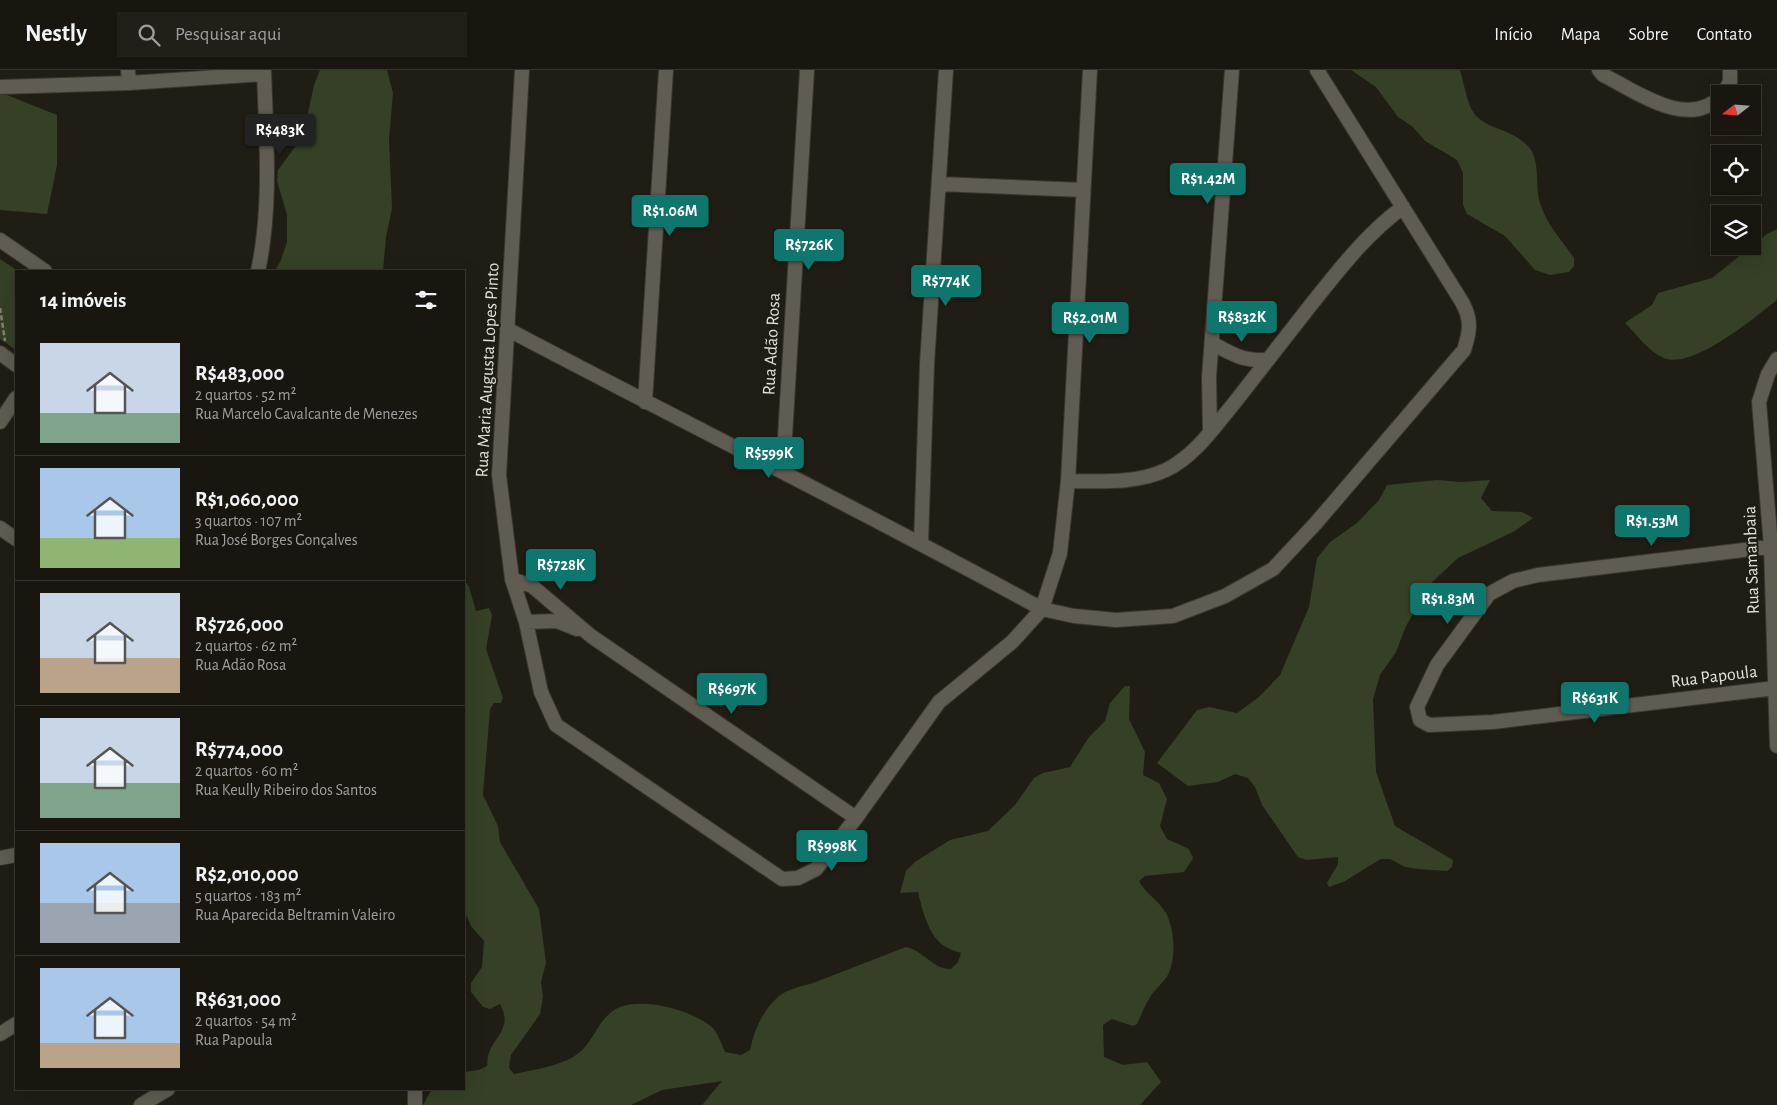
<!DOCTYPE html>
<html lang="pt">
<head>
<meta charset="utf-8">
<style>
  :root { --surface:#18160f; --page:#211f18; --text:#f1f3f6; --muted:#9f9f9e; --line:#36352f; --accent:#0f766e }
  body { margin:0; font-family:"Alegreya Sans",sans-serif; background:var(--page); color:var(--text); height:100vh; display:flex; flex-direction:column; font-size:19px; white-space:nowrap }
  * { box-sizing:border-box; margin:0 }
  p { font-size:16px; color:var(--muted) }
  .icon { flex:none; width:28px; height:28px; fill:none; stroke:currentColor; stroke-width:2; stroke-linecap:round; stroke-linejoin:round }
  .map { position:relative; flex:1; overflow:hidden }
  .details { position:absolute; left:15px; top:200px; width:450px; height:820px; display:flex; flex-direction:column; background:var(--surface); border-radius:0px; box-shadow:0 5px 20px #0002,0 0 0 1px var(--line) }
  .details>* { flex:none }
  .needle { width:32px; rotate:253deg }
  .controls { position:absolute; left:1711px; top:15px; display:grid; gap:10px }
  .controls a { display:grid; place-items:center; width:50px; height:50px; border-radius:0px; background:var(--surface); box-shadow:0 5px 20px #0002,0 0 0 1px var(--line); font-size:25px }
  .price { position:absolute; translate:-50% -42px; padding:0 11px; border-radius:5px; background:var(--accent); color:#fff; font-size:16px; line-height:32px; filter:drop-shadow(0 1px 2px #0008) }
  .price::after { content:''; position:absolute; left:50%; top:30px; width:15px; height:11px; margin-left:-8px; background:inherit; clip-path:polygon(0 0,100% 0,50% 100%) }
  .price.active { background:#222; color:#fff }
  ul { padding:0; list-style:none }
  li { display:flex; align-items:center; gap:15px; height:125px; padding:0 25px }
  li+li { border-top:1px solid var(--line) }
  li span { display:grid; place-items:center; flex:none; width:140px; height:100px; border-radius:0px; color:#555 }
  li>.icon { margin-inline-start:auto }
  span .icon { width:60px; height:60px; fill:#fffc; stroke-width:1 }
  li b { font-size:21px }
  h2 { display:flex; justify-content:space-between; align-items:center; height:60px; padding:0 25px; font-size:21px }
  header { display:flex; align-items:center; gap:30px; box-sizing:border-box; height:70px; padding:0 25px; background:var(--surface); border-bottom:1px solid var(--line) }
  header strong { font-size:24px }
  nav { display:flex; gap:28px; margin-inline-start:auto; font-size:18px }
  .search { width:350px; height:45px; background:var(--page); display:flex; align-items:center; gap:12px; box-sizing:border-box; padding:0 18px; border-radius:0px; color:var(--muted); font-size:19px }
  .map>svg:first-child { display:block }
  .green { fill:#354027 }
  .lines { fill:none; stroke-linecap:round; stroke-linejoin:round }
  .street-casing { stroke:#3a3732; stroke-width:16 }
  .path { stroke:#838179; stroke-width:2.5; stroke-dasharray:5 2.5; stroke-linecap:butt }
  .street { stroke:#605c51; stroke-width:14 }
  .labels { text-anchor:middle; stroke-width:4; stroke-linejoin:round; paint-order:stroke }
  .street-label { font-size:18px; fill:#e3e1da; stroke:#201d14 }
</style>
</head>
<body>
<header>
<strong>Nestly</strong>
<div class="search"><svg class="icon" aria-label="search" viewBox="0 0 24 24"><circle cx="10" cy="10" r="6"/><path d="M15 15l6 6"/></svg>Pesquisar aqui</div>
<nav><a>Início</a><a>Mapa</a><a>Sobre</a><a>Contato</a></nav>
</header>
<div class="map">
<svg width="1777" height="1035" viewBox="0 0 1777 1035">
  <rect width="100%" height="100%" fill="#201d14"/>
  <!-- green -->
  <path class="green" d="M320 0H387L393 23 389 69 392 138 386 167 383 201H275L281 190 287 172V145L277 111 278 100 303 66 314 15Z
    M1351 0H1460C1464 13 1466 29 1472 40 1483 61 1515 57 1531 80 1541 97 1534 118 1541 136 1547 154 1563 172 1574 188V196L1569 202 1550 205 1535 200 1505 166 1467 144 1463 135V103L1457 90 1425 71 1413 57 1398 47 1376 17Z
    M0 25H7L57 45V95L47 144 0 140Z
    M1777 159V230C1755 247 1693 300 1664 288 1646 280 1639 266 1625 253L1652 235 1658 223 1712 208 1767 164Z
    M0 189 18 201 16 280 0 269Z
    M1437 410 1461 412 1490 410 1481 428 1492 441 1522 442 1533 448 1513 462 1458 488 1431 513 1406 556 1396 582 1380 605 1373 629 1376 702 1395 756 1453 790 1452 797 1447 801 1418 799 1405 797 1390 789H1381L1345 811 1329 817 1327 813 1338 794V787L1307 790 1298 787 1262 735 1255 717 1248 708 1235 704 1218 712 1188 716 1157 693 1197 640 1209 637 1237 643 1259 627 1280 605 1309 537 1317 488 1330 472 1357 453 1379 430 1387 415Z
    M464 510 469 517 476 541 489 538 492 545 486 579 503 628 501 633H494L490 639 483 725 498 756 500 772 539 839 546 893 541 912 543 927 540 944 511 985 509 998 514 1004C533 1000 555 997 573 987 591 977 595 957 609 944 632 922 693 940 713 958 718 964 722 975 725 982L741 985 750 980C754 960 763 940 778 927 789 918 800 917 813 913 844 901 875 889 906 877 924 881 934 900 951 899L958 892 961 883C956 881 951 880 946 877 929 868 922 839 918 822L900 823 906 801 915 792 950 770 988 761 1015 735 1034 708 1043 703 1070 697 1089 667 1105 651 1110 633 1125 616H1130L1129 649 1145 682 1143 705 1159 713 1167 729 1160 756 1167 769 1189 779 1193 788 1184 802 1145 806 1139 811C1146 824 1158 830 1166 843 1175 860 1177 892 1166 908 1161 915 1153 921 1149 929 1144 937 1141 946 1137 954L1133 956 1112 949 1103 955 1104 987 1123 995 1147 992 1161 1012 1140 1035H702L722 1011 662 1020 631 1035H423L432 1019H464V1002L479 1000 487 996C488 992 487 987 489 983 495 965 513 958 500 934L490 939 483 937 471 922V913L482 897 484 871 471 856 464 840Z"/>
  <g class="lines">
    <!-- street casing -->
    <g class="street-casing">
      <path id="street" d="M128 0 129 13
        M522 0 499 405 512 509 526 552 541 622 556 655 782 809 798 808 816 799 856 748 939 632 1012 572 1042 539 1060 483 1068 411 1090 0
        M1599 0 1603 5C1636 21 1687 60 1720 27
        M0 17 129 13 264 4
        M1723 24 1730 12V0
        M939 114 1083 120
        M0 170 45 201
        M258 201C272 136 266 67 264 0
        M507 259C685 353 865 442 1042 539L1074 546 1116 550 1173 546 1225 526 1273 499 1316 453 1464 280C1470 261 1472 250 1462 232L1317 0
        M1212 273C1233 285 1243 291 1268 290
        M0 283 16 295
        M1777 289 1768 304 1759 332 1771 476 1777 676
        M645 332 666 0
        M0 352 16 328
        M1210 362 1209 307 1232 0
        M783 400 807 0
        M1068 411C1100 411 1136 414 1166 400 1195 386 1215 356 1235 332 1260 300 1285 268 1310 236 1338 201 1366 164 1403 137
        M0 458 16 469
        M921 473 927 294 946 0
        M512 509 532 516 591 566 856 748
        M526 552 557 551 577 559
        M1775 618 1493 652 1429 655 1420 650 1417 637 1437 595 1489 524 1513 511 1538 505 1777 476
        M0 788 16 785
        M0 964 16 954
        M141 1035 168 1019
        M415 1035V1019"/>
    </g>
    <!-- path -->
    <path class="path" d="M0 238 5 271"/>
    <!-- street -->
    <use href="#street" class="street"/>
  </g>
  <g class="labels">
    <!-- street labels -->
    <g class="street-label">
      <text transform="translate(771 274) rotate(-87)" y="6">Rua Adão Rosa</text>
      <text transform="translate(487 300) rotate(-87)" y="6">Rua Maria Augusta Lopes Pinto</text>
      <text transform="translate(1751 490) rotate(-92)" y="6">Rua Samanbaia</text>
      <text transform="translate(1714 606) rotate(-7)" y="6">Rua Papoula</text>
    </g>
  </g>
</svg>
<div class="controls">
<a><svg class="needle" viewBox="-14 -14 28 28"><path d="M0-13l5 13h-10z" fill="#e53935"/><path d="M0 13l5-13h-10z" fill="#9f9f9e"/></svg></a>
<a><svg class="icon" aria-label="locate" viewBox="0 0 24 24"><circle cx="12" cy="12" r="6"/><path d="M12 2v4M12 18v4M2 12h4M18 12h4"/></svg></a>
<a><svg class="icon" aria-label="layers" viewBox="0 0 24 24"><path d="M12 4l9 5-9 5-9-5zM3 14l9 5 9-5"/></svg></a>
</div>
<b class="price active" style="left:280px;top:86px">R$483K</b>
<b class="price" style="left:1208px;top:135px">R$1.42M</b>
<b class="price" style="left:670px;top:167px">R$1.06M</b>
<b class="price" style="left:809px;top:201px">R$726K</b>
<b class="price" style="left:946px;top:237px">R$774K</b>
<b class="price" style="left:1242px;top:273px">R$832K</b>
<b class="price" style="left:1090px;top:274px">R$2.01M</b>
<b class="price" style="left:769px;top:409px">R$599K</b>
<b class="price" style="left:1652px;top:477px">R$1.53M</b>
<b class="price" style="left:561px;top:521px">R$728K</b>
<b class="price" style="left:1448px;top:555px">R$1.83M</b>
<b class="price" style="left:732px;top:645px">R$697K</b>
<b class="price" style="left:1595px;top:654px">R$631K</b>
<b class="price" style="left:832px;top:802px">R$998K</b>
<section class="details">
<h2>14 imóveis<svg class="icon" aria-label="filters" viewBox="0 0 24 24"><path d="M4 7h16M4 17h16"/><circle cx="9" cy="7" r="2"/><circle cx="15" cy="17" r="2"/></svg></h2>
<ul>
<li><span style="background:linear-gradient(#c9d6e8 70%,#7fa58c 0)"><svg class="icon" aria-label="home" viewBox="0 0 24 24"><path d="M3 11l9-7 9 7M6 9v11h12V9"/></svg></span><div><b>R$483,000</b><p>2 quartos · 52 m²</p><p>Rua Marcelo Cavalcante de Menezes</p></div></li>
<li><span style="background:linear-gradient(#a9c7e8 70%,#8fb573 0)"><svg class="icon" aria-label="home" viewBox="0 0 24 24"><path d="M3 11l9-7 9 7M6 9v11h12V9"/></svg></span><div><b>R$1,060,000</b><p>3 quartos · 107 m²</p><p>Rua José Borges Gonçalves</p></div></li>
<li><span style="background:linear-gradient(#c9d6e8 65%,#b9a48a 0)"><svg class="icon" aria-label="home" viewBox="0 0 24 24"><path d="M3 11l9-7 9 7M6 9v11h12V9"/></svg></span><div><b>R$726,000</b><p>2 quartos · 62 m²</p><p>Rua Adão Rosa</p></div></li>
<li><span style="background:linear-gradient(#c9d6e8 65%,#7fa58c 0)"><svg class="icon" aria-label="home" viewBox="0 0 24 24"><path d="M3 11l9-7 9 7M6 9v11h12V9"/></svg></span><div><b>R$774,000</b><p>2 quartos · 60 m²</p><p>Rua Keully Ribeiro dos Santos</p></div></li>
<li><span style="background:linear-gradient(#a9c7e8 60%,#9aa5b1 0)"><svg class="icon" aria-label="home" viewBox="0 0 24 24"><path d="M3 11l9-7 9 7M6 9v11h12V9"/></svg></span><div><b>R$2,010,000</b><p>5 quartos · 183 m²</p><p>Rua Aparecida Beltramin Valeiro</p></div></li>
<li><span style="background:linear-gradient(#a9c7e8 75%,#b9a48a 0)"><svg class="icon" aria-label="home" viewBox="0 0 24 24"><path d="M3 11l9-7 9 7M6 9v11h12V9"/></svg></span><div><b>R$631,000</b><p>2 quartos · 54 m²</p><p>Rua Papoula</p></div></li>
</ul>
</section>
</div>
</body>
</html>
